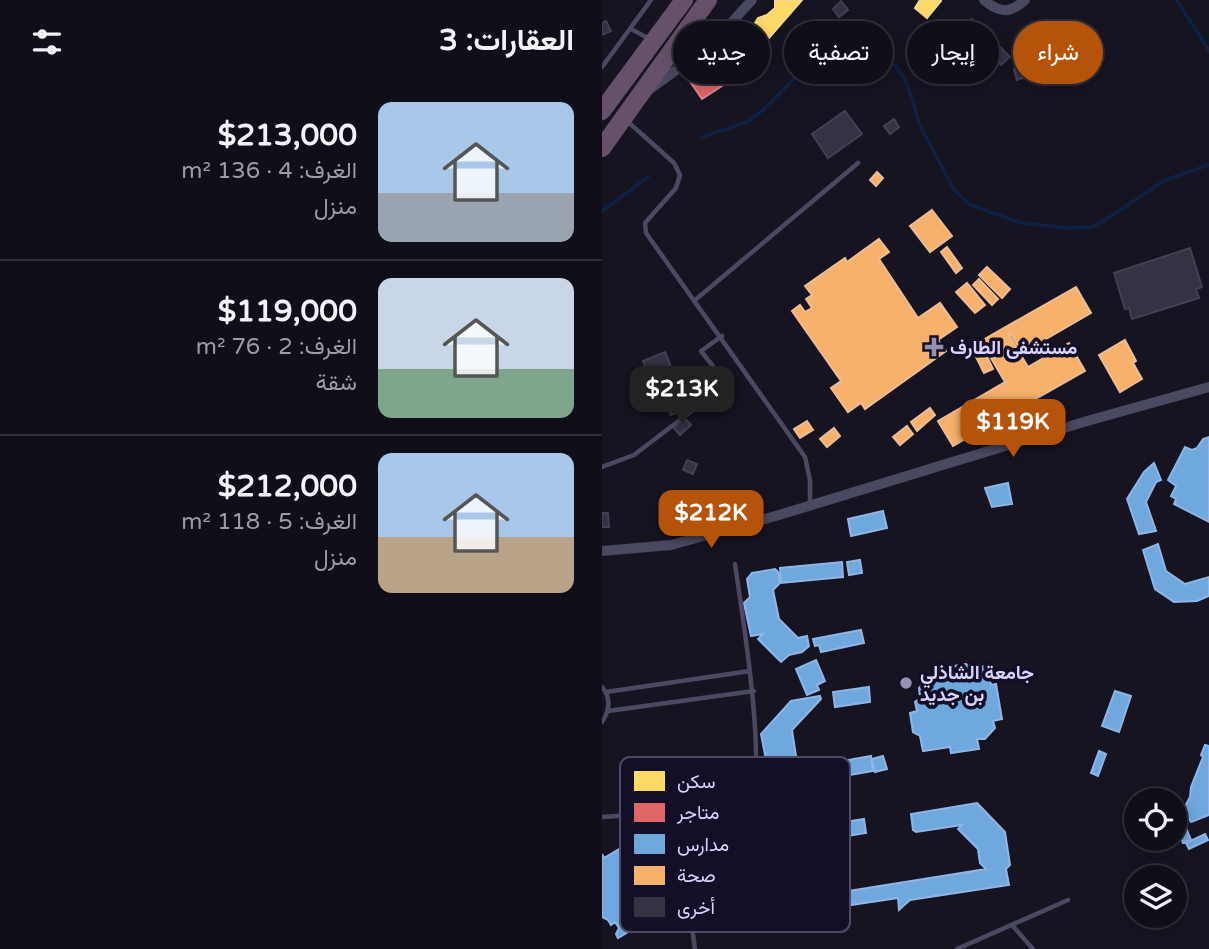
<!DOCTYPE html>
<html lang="ar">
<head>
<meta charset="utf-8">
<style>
  :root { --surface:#100f19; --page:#1e1d26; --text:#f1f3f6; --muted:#9c9ca2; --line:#302f38; --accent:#b45309 }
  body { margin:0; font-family:"Varela Round",Vazirmatn,sans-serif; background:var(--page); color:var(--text); direction:rtl; height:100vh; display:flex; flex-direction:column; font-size:26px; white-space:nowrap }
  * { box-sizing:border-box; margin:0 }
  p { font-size:23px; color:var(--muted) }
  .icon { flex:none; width:38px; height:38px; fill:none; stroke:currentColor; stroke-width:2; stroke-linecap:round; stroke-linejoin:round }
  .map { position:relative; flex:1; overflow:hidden; direction:ltr }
  .sheet { display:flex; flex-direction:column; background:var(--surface); width:602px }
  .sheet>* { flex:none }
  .top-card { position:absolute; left:21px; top:21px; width:480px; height:63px; direction:rtl; display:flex; gap:14px }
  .tools { position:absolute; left:522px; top:788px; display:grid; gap:14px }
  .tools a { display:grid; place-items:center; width:63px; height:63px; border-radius:50%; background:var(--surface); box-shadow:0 4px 18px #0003,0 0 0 2px var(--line); font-size:35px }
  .price { position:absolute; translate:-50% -60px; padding:0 16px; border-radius:14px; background:var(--accent); color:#fff; font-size:23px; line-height:46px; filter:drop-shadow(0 2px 4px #0008) }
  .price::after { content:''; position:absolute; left:50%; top:42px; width:21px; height:16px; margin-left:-10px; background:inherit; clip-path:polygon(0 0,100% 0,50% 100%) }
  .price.selected { background:#222; color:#fff }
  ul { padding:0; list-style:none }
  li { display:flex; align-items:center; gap:21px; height:175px; padding:0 28px }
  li+li { border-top:2px solid var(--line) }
  li span { display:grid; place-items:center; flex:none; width:196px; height:140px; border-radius:14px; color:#555 }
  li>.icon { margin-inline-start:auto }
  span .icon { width:84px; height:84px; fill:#fffc; stroke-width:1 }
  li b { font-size:30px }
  h2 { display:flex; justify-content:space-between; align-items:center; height:84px; padding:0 28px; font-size:30px }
  .pill { padding:0 24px; border-radius:32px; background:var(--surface); box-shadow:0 4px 18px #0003,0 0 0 2px var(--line); font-size:24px; line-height:63px }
  .pill.selected { background:var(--accent); color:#fff }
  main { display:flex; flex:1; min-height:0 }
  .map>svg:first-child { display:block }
  .homes { fill:#ffd966; stroke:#f4d894; stroke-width:2 }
  .shops { fill:#e06666; stroke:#de8794; stroke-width:2 }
  .schools { fill:#6fa8dc; stroke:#8fb5e6; stroke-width:2 }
  .health { fill:#f6b26b; stroke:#edbc97; stroke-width:2 }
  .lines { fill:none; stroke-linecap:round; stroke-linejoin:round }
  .stream { stroke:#0d2144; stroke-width:3.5 }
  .building { fill:#343243; stroke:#433f54; stroke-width:2 }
  .lane { stroke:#4a4962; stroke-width:4.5 }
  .street { stroke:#4a4962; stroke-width:10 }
  .highway { stroke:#67516a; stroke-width:18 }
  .poi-dot { fill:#9591b1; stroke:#130f26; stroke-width:2.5 }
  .labels { text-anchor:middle; stroke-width:7; stroke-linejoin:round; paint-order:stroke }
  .poi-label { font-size:19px; font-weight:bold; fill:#d9d4ff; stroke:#130f26; text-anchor:start }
  .key { fill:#130f26; stroke:#4e4a67; stroke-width:2 }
  .key-label { font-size:19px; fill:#d9d4ff }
</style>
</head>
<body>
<main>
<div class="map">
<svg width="607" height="949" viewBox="0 0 607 949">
  <rect width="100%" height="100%" fill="#161421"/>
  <!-- homes -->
  <path class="homes" d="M173 0H200L139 70 127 60 131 55 132 47 137 42 145 39 152 30 153 23 156 18 165 15 173 8Z
    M318 0H339V1L325 18 313 8Z"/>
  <!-- shops -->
  <path class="shops" d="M127 59 137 75 100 99 89 83Z"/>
  <!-- schools -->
  <path class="schools" d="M607 437V522L572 504 574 499 569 496 574 486 566 480 583 447 590 450 595 448 601 439Z
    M552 463 559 480 554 482 544 502 554 531 537 534 525 499 542 472Z
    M406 483 410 504 390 507 383 488Z
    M281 511 285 528 249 536 246 519Z
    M556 544 564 571 583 584 607 577V596L595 601 572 602 553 589 541 550Z
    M258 560 260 573 247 575 245 562Z
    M240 562 241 577 179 583 178 568Z
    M173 569 176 572 178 583 171 590 177 619 196 638 205 636 207 646 200 652 187 655 179 662 156 639 161 634 149 636 142 603 148 597 145 579 150 573Z
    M259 630 262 643 219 652 217 645 213 646 211 639Z
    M214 660 223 681 215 685 217 690 205 695 194 669Z
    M364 664 368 668 385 666 389 685 394 684 400 719 391 721 393 728 383 739H375L377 749 349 753 348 747 321 751 318 736 311 732 308 713 315 711 313 702 318 698 317 688 323 681 331 680 336 674 344 673V667Z
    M267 687 268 702 233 707 231 692Z
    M513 691 529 696 517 732 500 726Z
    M218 696 219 699 190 730 196 769 269 756 271 771 173 788 171 774 166 770 159 734 189 701Z
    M603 745 607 746V815L589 822 581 810 588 797 589 787 601 757 599 755Z
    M497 751 504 754 496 776 489 773Z
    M281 756 285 769 273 772 270 759Z
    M375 803 403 832 408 865 404 869 407 885 308 900 297 910 296 898 196 913 193 916 182 918 174 860 214 822 218 826 262 819 264 833 227 839 204 860 209 897 384 869 378 863 376 849 356 829 360 825 314 832 311 830 309 814Z
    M585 830 589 840 581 843 577 833Z
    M603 834 606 840 587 849 584 843Z
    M19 848 21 852 50 865 63 887 55 895 58 900 49 918 16 938 14 934 17 928 13 922 9 925 6 920 0 917V854L2 858Z"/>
  <!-- health -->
  <path class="health" d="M275 172 281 178 274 186 268 180Z
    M330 210 350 236 328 252 308 226Z
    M277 239 287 252 277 259 316 318 338 303 355 327 336 340 344 351 263 409 259 403 246 412 229 388 239 381 190 311 198 305 203 312 210 308 204 299 210 295 203 286 243 258 245 262Z
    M345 247 360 268 354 273 339 252Z
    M385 267 408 289 400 298 377 275Z
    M377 279 396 299 390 305 371 285Z
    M365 283 383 305 373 313 354 292Z
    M474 287 489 313 420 353 409 334 407 335 426 367 467 343 483 371 351 446 336 421 403 382 379 341Z
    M523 340 534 361 531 363 540 379 518 392 497 355Z
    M378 342 391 369 382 373 369 347Z
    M328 408 333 415 315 431 309 422Z
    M205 421 211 430 198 438 192 429Z
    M305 426 311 434 298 445 291 437Z
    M232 428 238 436 225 447 218 439Z"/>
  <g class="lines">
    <!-- stream -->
    <path class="stream" d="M575 0 607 51
      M100 137 145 122 161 110 198 73 221 59 277 57 293 65 301 77 310 97 317 124 353 191 368 205 419 223 466 228 489 227 500 222 563 180 607 165
      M0 211 46 177"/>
  </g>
  <!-- building -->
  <path class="building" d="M239 1 246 10 237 17 231 9Z
    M370 19 379 33 355 49 346 35Z
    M4 21 9 31 0 35V23Z
    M395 44 408 57 399 65 386 52Z
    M335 57 345 63 340 71 330 65Z
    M423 66 427 76 415 80 412 69Z
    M243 111 260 134 226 158 210 134Z
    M292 119 297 127 288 134 282 126Z
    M588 248 600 287 594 289 597 298 530 319 527 308 523 309 512 273Z
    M63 352 86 408 69 415 59 392 54 394 41 361Z
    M83 418 89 425 78 435 71 427Z
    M85 460 95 464 91 474 81 470Z
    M0 513H6L7 527H0Z"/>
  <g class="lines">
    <!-- lane -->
    <path class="lane" d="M29 29 46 38
      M0 67 49 0
      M24 120 72 163 78 175 74 188 43 223 44 233 203 457 208 480V503
      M92 301 256 163
      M0 467 32 455 125 384 99 351 120 336
      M0 687C9 698 8 710 0 722
      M4 692 148 671
      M6 711 152 691
      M74 812 93 949
      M0 817 74 812 146 799C168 779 138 600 133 564
      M410 925 431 949
      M355 949 466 900"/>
    <!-- street -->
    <path class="street" d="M382 0C397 13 408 14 423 0
      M48 89 109 45 150 0
      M0 551 69 545 177 515 485 421 607 387"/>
    <!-- highway -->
    <path class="highway" d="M0 111 82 0
      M0 148 106 0"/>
  </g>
  <!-- markers -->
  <g class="poi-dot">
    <path d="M328.5 336.5h7v7h7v7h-7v7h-7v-7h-7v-7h7z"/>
    <circle cx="304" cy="683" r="7"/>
  </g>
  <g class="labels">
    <!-- poi labels -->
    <g class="poi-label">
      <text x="348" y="354">مستشفى الطارف</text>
      <text x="318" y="679">جامعة الشاذلي<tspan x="318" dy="22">بن جديد</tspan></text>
    </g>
  </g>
  <!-- legend -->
  <rect x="18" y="757" width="230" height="175" rx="10" class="key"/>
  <rect x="32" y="771" width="31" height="20" fill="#ffd966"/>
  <rect x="32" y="803" width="31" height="19" fill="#e06666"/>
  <rect x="32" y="834" width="31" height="20" fill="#6fa8dc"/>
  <rect x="32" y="866" width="31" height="19" fill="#f6b26b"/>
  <rect x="32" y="897" width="31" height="20" fill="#343243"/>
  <g class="key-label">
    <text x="75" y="788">سكن</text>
    <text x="75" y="819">متاجر</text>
    <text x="75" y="851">مدارس</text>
    <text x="75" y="882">صحة</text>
    <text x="75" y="914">أخرى</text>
  </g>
</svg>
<div class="tools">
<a><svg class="icon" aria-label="locate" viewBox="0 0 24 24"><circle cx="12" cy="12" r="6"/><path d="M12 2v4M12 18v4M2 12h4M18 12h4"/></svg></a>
<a><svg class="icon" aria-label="layers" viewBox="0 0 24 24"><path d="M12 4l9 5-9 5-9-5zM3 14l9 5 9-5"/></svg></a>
</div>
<b class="price selected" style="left:80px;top:426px">$213K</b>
<b class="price" style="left:411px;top:459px">$119K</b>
<b class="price" style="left:109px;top:550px">$212K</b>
<div class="top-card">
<a class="pill selected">شراء</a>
<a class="pill">إيجار</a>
<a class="pill">تصفية</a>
<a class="pill">جديد</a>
</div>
</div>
<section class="sheet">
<h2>العقارات: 3<svg class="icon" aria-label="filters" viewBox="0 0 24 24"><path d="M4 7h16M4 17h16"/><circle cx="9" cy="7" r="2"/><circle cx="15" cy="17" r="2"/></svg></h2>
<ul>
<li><span style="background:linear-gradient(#a9c7e8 65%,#9aa5b1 0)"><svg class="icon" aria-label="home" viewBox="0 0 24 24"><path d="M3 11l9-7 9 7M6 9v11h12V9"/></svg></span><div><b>$213,000</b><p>الغرف: 4 · 136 m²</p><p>منزل</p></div></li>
<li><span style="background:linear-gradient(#c9d6e8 65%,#7fa58c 0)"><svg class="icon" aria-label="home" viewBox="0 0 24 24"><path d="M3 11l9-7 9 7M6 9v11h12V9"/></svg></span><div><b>$119,000</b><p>الغرف: 2 · 76 m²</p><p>شقة</p></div></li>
<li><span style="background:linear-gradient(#a9c7e8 60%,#b9a48a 0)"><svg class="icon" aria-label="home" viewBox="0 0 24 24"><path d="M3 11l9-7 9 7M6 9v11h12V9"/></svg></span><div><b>$212,000</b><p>الغرف: 5 · 118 m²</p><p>منزل</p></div></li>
</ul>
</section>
</main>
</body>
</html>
